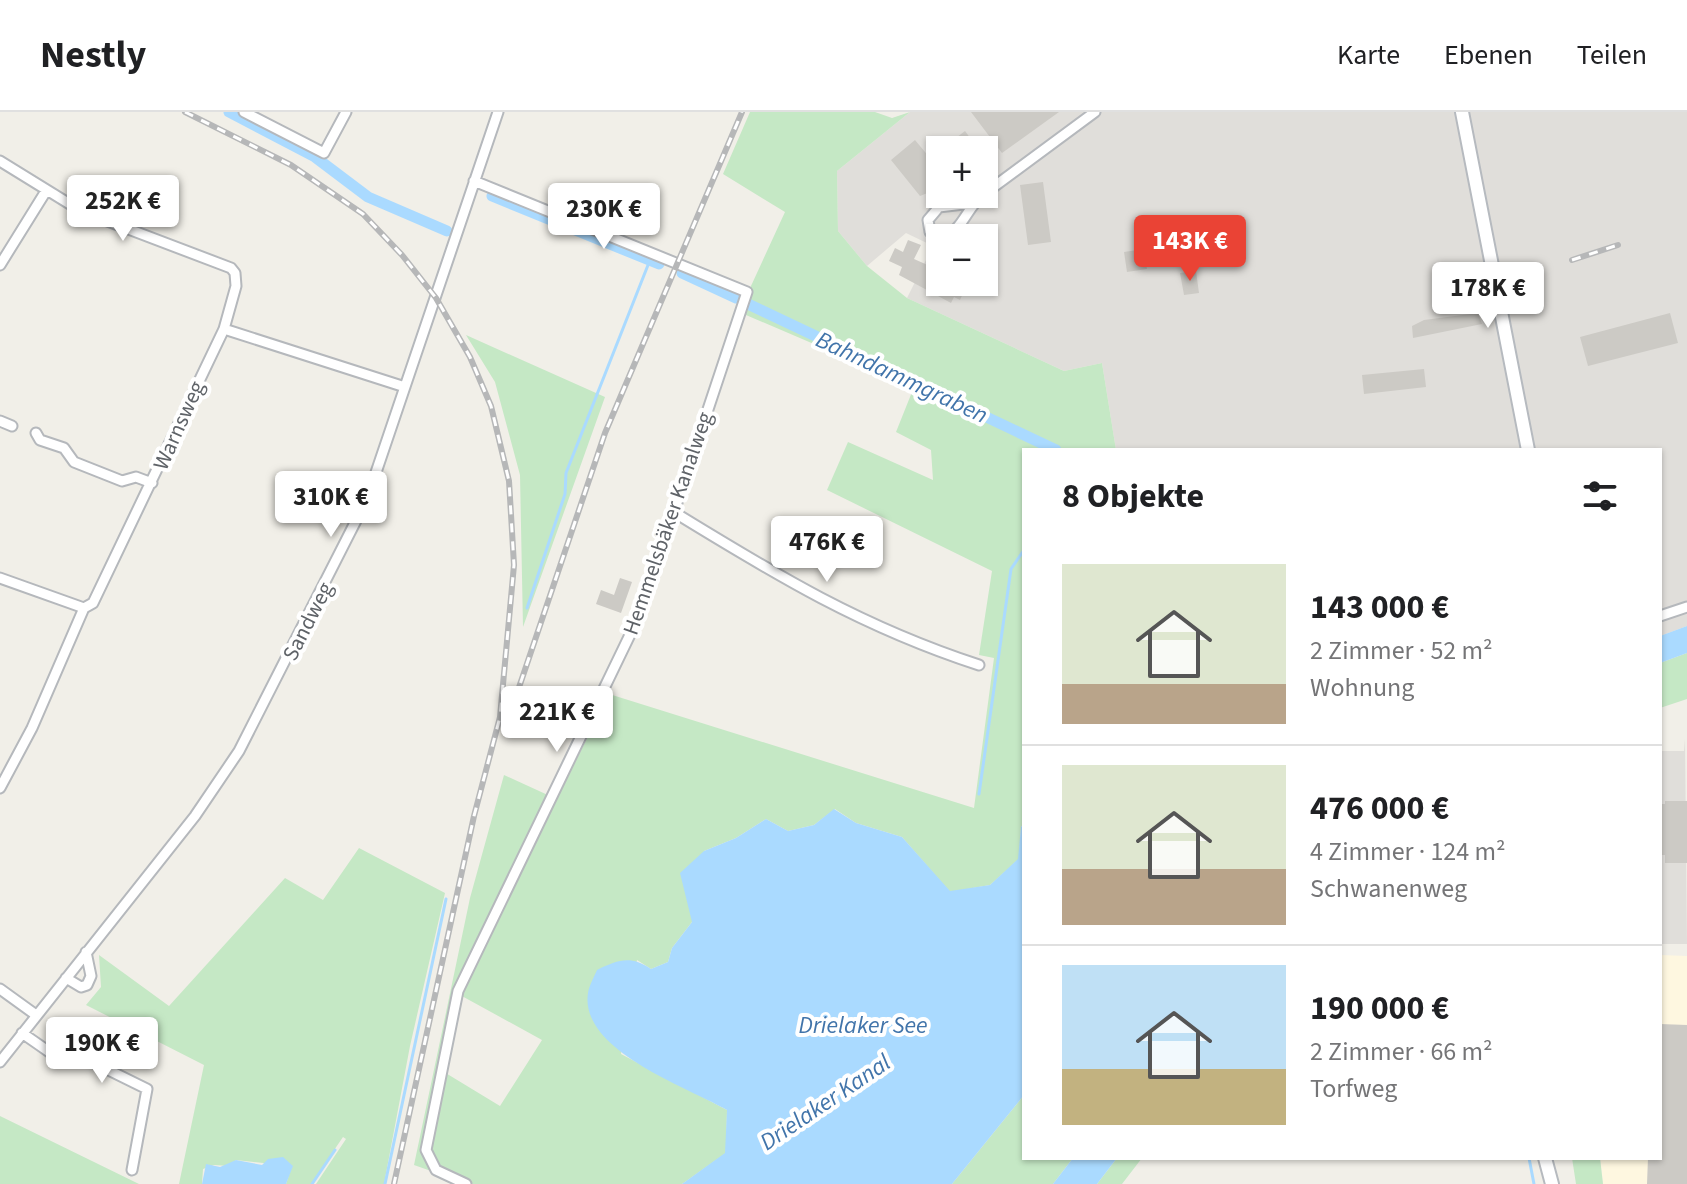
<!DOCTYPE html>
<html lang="de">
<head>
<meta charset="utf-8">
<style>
  :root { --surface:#fff; --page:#f6f6f6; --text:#202124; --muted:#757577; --line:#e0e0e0; --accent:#ea4335 }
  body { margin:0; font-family:"Source Sans 3",sans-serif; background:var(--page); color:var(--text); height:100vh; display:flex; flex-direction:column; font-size:30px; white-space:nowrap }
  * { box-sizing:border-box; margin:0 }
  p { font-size:26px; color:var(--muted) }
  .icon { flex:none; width:44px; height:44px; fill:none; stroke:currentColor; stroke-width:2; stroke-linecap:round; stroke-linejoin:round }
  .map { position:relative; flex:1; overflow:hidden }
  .drawer { position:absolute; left:1022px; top:336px; width:640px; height:712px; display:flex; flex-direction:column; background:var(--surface); border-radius:0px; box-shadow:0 2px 6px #0004 }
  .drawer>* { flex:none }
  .controls { position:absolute; left:926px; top:24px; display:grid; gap:16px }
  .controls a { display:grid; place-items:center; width:72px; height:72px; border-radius:0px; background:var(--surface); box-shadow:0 2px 6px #0004; font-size:40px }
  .price { position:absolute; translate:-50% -68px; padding:0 18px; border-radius:8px; background:#fff; color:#222; font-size:26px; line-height:52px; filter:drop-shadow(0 2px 4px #0008) }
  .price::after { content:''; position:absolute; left:50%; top:48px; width:24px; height:18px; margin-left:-12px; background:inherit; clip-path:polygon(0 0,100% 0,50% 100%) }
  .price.on { background:var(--accent); color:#fff }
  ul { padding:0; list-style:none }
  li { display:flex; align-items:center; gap:24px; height:200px; padding:0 40px }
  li+li { border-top:2px solid var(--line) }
  li span { display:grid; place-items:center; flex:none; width:224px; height:160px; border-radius:0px; color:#555 }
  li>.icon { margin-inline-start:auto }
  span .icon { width:96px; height:96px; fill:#fffc; stroke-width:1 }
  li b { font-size:34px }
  h2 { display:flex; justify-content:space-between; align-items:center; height:96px; padding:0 40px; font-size:34px }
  header { display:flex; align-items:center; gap:48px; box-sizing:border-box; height:112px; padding:0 40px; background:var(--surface); border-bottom:2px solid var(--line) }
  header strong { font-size:38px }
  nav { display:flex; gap:44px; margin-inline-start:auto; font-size:28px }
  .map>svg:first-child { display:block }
  .commercial { fill:#fef7e0 }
  .industrial { fill:#e0deda; fill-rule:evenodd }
  .green { fill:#c5e8c5 }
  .water { fill:#aadaff }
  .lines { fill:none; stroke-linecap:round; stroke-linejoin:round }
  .stream { stroke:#aadaff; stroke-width:3 }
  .canal { stroke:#aadaff; stroke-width:11 }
  .building { fill:#cccac5 }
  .street-casing { stroke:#b5b8bc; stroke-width:13 }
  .secondary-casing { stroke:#b6babf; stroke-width:16 }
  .street { stroke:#fff; stroke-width:9 }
  .secondary { stroke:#fff; stroke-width:12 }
  .rail-casing { stroke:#b6b7b8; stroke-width:6 }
  .rail { stroke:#fff; stroke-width:3; stroke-dasharray:9; stroke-linecap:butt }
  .labels { text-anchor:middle; stroke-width:8; stroke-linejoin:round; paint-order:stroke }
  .street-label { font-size:22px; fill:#5f6368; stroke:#fff }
  .water-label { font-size:24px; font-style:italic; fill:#4174aa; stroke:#fff }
</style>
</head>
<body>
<header>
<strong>Nestly</strong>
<nav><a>Karte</a><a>Ebenen</a><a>Teilen</a></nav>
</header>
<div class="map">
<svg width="1687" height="1072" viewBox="0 0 1687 1072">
  <rect width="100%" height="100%" fill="#f1efe8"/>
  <!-- commercial -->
  <path class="commercial" d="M1660 843 1687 844V1072H1603L1600 1046H1660Z"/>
  <!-- industrial -->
  <path class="industrial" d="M910 0H1687V514L1660 524V338H1116L1102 251 1064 259 907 186 933 134 906 121 867 154 838 119 837 59ZM940 38H984V82H940ZM940 126H984V170H940Z
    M1685 627 1687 832H1660V639H1684Z"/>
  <!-- green -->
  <path class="green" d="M750 0H875L892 6 910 0 837 59 838 119 867 154 907 186 1064 259 1102 251 1116 338H1024V711L1021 715 1019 747 990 773 950 780 902 725 856 711 835 697 814 713 788 719 766 707 736 726 704 739 692 810 672 836 668 850 651 857 637 848 621 942 727 998 726 1041 682 1072H473C455 1063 437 1058 431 1038L444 960 500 994 542 928 460 883 609 582 974 696 994 546 979 543 992 459 827 378 848 330 933 368 931 338 896 320 914 275 739 200 785 100 723 62Z
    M466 223 605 285 523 515 520 363 495 270Z
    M1687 541V587L1660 596V551Z
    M504 663 550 684 457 868 422 1035 431 1059 414 1053 470 786Z
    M359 736 445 781 410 934 384 1072H316L346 1027 343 1025 311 1072H286L292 1054 236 1048 229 1054 214 1053 203 1057 202 1072H179L204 953 86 893 101 875 99 843 169 894 285 766 323 788Z
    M1024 983V1046H1073L1053 1072H952Z
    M0 1004 139 1072H0Z
    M1117 1046H1142L1122 1072H1097Z
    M1572 1046H1600L1603 1072H1576Z"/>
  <!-- water -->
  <path class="water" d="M1687 514V541L1660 551V524Z
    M834 697 856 711 902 725 950 779 990 773 1018 747 1021 715 1024 711V983L952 1072H682L725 1041 727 998C687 975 579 938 588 881 589 874 594 865 597 858 618 848 630 843 651 857L668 850 672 836 692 810 680 761 704 739 736 726 766 707 788 719 814 713Z
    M283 1045 293 1054 286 1072H202L206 1052 220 1055 236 1048 262 1053 268 1047Z
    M1073 1046H1117L1097 1072H1053Z"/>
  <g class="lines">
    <!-- stream -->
    <path class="stream" d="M527 496 565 382 566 361 650 148
      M979 682 1011 457 1024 438
      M1529 1046 1534 1072
      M312 1072 335 1038
      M385 1072 446 787"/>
    <!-- canal -->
    <path class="canal" d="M229 0 315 45 368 85 447 119
      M492 84 659 152
      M682 161 736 186
      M748 192 1056 338"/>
  </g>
  <!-- building -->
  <path class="building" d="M971 0H1059L1002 41Z
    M965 19 979 38H940V76L920 84 891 48 915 28 930 46Z
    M1043 70 1051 130 1028 133 1020 73Z
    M908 128 921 133 914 147 932 155 940 138V170H968L960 188 954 185 951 191 899 163 902 155 889 149 895 136 903 140Z
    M1144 137 1147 157 1127 160 1124 140Z
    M1196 159 1199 181 1184 183 1180 161Z
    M1478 201 1482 212 1413 226 1412 214 1424 208Z
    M1670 201 1678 231 1588 254 1580 225Z
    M1424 257 1426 275 1364 282 1362 263Z
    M620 466 632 470 621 501 596 492 601 478 614 483Z
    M1665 689H1687V751H1665V743H1660V692H1665Z
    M1660 912 1687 913V1072H1647L1648 1046H1660Z"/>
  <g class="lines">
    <!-- street casing -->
    <g class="street-casing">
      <path id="street" d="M244 0 324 41 346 0
        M0 49 81 99 231 156 235 161 236 174 224 217
        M984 82 1095 0
        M972 91 939 95 928 108 930 120 943 125C963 119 967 94 984 82
        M0 153 46 79
        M0 309 12 314
        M36 321 40 328 64 336 74 350 122 369 136 365 152 371
        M672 399C776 463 862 515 979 553
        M0 466 84 496 93 491 224 217 405 275
        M1660 504 1687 495
        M0 676 32 616 84 496
        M66 866 81 875 87 873 91 864 86 840
        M0 877 36 903
        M22 921 55 944H80L147 977 132 1058
        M0 950 195 704 239 639 367 387 498 0
        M466 1072 436 1058 426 1038 458 879 640 502 747 180 474 69"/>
    </g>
    <!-- secondary casing -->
    <g class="secondary-casing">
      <path id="secondary" d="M1462 0 1528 338
        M1545 1046 1552 1072"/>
    </g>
    <!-- street -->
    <use href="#street" class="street"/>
    <!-- secondary -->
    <use href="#secondary" class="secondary"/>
    <!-- rail casing -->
    <g class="rail-casing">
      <path id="rail" d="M185 0 291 53 363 102 402 143 436 186 470 245 491 294 509 369 514 453 500 605 474 704 394 1072
        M1572 148 1618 133
        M509 605 605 321 742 0"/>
    </g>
    <!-- rail -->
    <use href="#rail" class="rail"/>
  </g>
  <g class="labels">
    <!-- street labels -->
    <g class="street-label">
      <text transform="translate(178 313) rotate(-66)" y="8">Warnsweg</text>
      <text transform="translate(667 411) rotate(-71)" y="8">Hemmelsbäker Kanalweg</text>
      <text transform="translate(307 509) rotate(-63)" y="8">Sandweg</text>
    </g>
    <!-- water labels -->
    <g class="water-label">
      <text transform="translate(902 265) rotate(25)" y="8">Bahndammgraben</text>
      <text x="863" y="921">Drielaker See</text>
      <text transform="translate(825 990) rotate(-34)" y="8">Drielaker Kanal</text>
    </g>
  </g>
</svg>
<div class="controls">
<a>+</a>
<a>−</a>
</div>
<b class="price" style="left:123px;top:131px">252K €</b>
<b class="price" style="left:604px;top:139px">230K €</b>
<b class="price on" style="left:1190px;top:171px">143K €</b>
<b class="price" style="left:1488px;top:218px">178K €</b>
<b class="price" style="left:331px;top:427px">310K €</b>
<b class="price" style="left:827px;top:472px">476K €</b>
<b class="price" style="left:557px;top:642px">221K €</b>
<b class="price" style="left:102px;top:973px">190K €</b>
<section class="drawer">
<h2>8 Objekte<svg class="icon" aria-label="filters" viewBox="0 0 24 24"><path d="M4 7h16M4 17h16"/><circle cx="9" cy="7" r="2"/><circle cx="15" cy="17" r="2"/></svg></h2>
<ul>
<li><span style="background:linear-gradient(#dfe7d0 75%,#b9a48a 0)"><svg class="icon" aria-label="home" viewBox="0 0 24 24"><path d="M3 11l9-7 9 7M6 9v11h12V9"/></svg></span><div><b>143 000 €</b><p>2 Zimmer · 52 m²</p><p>Wohnung</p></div></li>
<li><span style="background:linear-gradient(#dfe7d0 65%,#b9a48a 0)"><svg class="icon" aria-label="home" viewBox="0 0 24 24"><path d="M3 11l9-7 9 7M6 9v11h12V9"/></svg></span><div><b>476 000 €</b><p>4 Zimmer · 124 m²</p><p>Schwanenweg</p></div></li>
<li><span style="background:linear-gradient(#bfe0f5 65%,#c2b280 0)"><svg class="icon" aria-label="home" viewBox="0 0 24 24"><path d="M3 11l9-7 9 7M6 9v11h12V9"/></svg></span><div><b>190 000 €</b><p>2 Zimmer · 66 m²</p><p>Torfweg</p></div></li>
</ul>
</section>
</div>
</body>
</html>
